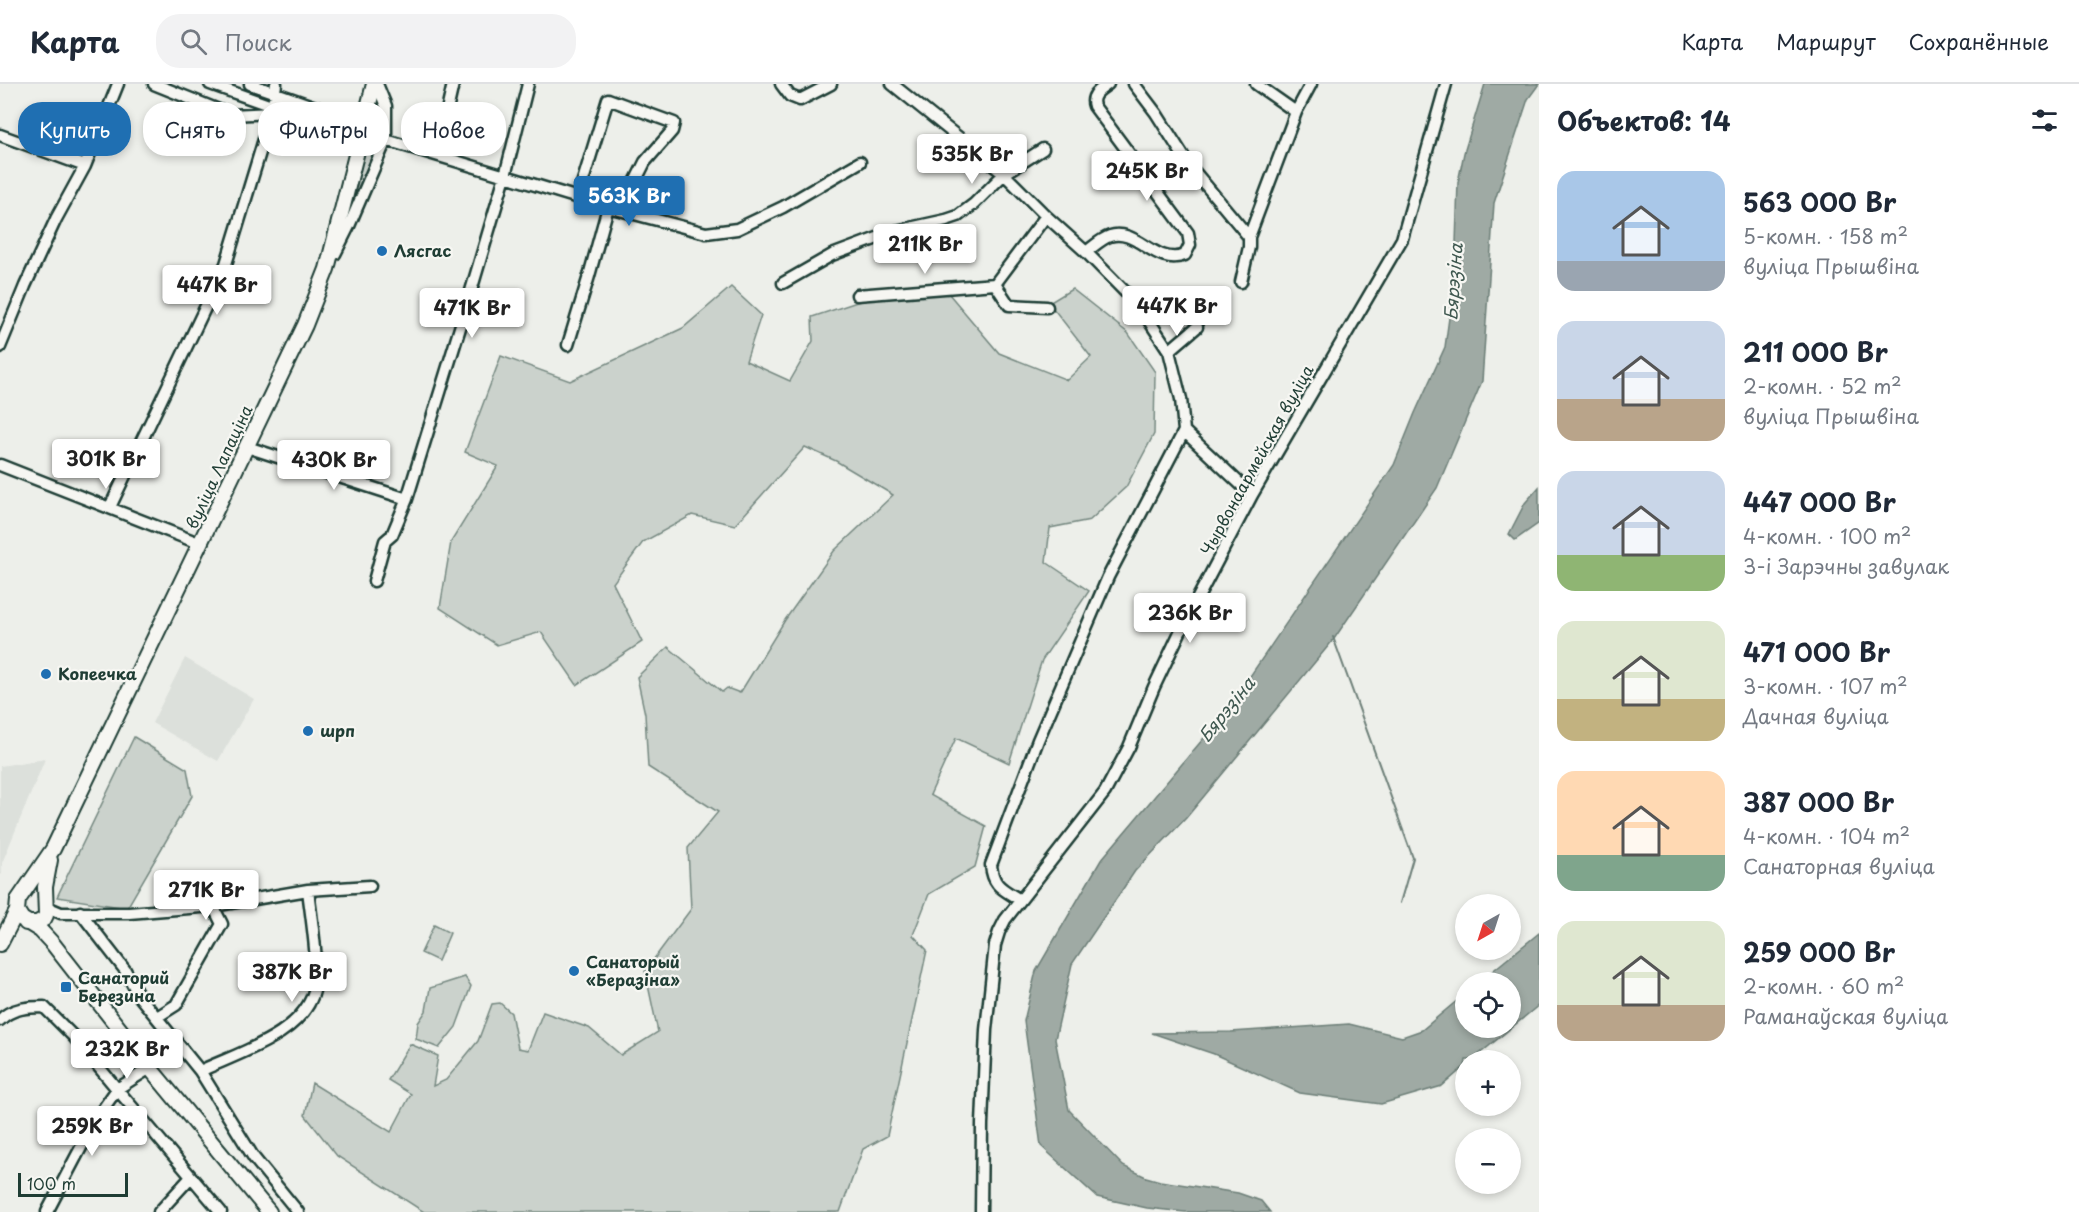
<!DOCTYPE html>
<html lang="ru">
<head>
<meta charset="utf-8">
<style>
  :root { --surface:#fff; --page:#f2f2f3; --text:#1f2937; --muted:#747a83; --line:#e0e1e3; --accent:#1f6fb2 }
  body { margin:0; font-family:"Playpen Sans",sans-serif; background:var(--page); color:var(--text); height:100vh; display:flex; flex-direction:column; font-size:22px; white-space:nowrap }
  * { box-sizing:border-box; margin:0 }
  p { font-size:20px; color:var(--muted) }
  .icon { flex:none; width:33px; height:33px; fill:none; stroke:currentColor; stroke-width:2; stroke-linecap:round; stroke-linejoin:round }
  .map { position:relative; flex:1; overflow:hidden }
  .panel { display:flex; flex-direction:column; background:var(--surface); width:540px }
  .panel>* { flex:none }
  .banner { position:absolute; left:18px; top:18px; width:570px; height:54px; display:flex; gap:12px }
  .needle { width:39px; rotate:219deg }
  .controls { position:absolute; left:1455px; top:810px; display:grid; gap:12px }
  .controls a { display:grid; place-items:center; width:66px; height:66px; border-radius:50%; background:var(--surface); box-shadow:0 3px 9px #0003; font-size:30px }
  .scale { position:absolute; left:18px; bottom:15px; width:110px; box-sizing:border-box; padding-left:6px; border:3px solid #1f3d34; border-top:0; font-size:16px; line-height:21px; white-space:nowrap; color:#1f3d34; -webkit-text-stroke:4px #f6f6f2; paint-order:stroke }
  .price { position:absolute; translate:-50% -51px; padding:0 14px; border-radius:6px; background:#fff; color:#222; font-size:20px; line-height:39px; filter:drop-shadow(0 2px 3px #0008) }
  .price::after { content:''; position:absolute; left:50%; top:36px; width:18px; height:14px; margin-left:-9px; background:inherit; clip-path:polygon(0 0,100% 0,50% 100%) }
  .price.selected { background:var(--accent); color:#fff }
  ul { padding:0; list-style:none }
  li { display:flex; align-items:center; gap:18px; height:150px; padding:0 18px }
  li span { display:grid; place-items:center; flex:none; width:168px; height:120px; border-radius:18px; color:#555 }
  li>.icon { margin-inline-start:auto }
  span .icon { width:72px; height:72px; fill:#fffc; stroke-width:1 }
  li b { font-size:26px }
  h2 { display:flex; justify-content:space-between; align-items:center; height:72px; padding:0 18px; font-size:26px }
  .pill { padding:0 21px; border-radius:24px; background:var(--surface); box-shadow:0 3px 9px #0003; font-size:21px; line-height:54px }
  .pill.selected { background:var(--accent); color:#fff }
  header { display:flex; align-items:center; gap:36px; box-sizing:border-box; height:84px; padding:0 30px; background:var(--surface); border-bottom:2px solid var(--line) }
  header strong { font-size:28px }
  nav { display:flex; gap:33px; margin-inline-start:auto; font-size:21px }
  .search { width:420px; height:54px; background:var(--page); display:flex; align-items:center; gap:15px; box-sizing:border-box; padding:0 21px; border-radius:24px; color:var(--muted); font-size:22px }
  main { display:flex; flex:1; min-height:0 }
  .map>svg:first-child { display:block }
  .built { fill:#dce0db }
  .green { fill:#cbd2cc; stroke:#758880; stroke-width:1.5 }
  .water { fill:#9faaa4; stroke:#6c7e77; stroke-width:1.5 }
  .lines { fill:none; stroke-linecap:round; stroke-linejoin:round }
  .stream { stroke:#6c7e77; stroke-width:2 }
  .minor-casing { stroke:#1f3d34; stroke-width:15 }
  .major-casing { stroke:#1f3d34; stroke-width:18 }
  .minor { stroke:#f6f6f2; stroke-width:10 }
  .major { stroke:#f6f6f2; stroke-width:14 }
  .poi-dot { fill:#1f6fb2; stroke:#f6f6f2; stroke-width:2 }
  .labels { text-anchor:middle; stroke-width:4.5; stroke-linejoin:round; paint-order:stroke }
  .poi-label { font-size:16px; font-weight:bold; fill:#1f3d34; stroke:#f6f6f2; text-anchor:start }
  .street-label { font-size:16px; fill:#1f3d34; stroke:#f6f6f2 }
  .water-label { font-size:18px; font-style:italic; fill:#3f5850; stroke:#f6f6f2 }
</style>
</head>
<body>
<header>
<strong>Карта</strong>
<div class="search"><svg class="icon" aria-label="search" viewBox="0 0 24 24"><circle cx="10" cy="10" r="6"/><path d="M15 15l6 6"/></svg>Поиск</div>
<nav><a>Карта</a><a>Маршрут</a><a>Сохранённые</a></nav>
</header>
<main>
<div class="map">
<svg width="1539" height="1128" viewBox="0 0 1539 1128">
  <rect width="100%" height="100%" fill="#edefea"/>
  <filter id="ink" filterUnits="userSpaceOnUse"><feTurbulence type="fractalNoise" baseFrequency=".0167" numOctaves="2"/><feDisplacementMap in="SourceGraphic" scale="12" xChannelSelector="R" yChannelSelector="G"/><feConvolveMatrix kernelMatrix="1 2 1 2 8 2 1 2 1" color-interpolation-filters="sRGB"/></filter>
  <g filter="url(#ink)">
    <!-- built -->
    <path class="built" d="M185 574 254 615 218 677 152 639Z
      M45 675 2 779V790L0 791V682Z"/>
    <!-- green -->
    <path class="green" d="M379 13 381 61 376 66 352 122 351 120 376 17Z
      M731 203 761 231 746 277 790 297 813 257 812 233 887 208 949 210 999 269 1067 296 1091 273 1049 219 1072 205 1128 249 1155 288 1154 350 1126 403 1090 436 1050 444 1046 478 1089 507 1042 576 1009 679 956 654 930 711 986 742 975 783 929 810 913 851 927 866 887 1052 863 1065 840 1128H424L337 1072 305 1031 312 999 391 1048 411 1010 388 996 410 960 438 972 433 1002 446 996 478 957 492 920 500 919 511 929 518 964 528 966 543 928 589 944 621 971 658 948 645 887 691 825 688 764 718 728 648 683 645 630 637 593 668 563 722 608 727 604 740 609 785 536 834 467 893 411 836 377 805 363 735 441 692 431 643 458 613 499 642 558 577 601 541 548 497 561 440 524 451 458 498 382 465 368 501 272 570 297 683 244Z
      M134 653 187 685 192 712 127 824 57 813Z
      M434 841 450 849 438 877 421 869Z
      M465 893 471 902 456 943 439 964 416 955 418 939 426 927 430 904Z"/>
    <!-- water -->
    <path class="water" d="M1485 0H1539L1528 15 1494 119 1482 297 1437 404 1334 555 1186 734 1135 787 1072 880 1055 955 1069 1026 1123 1082 1146 1093 1160 1097 1238 1109 1261 1117 1270 1128H1185L1147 1124 1097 1113 1041 1062 1024 937 1036 887 1101 776 1225 629 1394 381 1415 329 1445 263 1455 190 1458 98 1464 69Z
      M1539 403V439L1515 456 1509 450 1525 419Z
      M1539 849V921L1472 976H1466L1465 982 1442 1002 1381 1020 1300 1009 1214 970 1152 949 1231 948 1349 940 1402 953 1422 946 1465 910 1466 944H1510V898H1479Z"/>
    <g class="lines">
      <!-- stream -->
      <path class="stream" d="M1333 553 1413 774 1400 819"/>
      <!-- minor casing -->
      <g class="minor-casing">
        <path id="minor" d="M154 0 231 31 272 29
          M210 0 361 54
          M250 0 364 40
          M781 0 790 12 800 16 831 0
          M892 0 1004 90 1046 132 1086 168 1140 223 1169 267 1181 315 1184 347 1252 411
          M1134 0 1156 29 1189 81 1249 153
          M1256 0 1296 28
          M0 51 85 82
          M386 56 608 123 706 149 737 145 783 123 860 78
          M437 71 453 0
          M578 113 608 15 674 39 672 47 645 78 621 126
          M1046 132 995 200 1009 221 1047 223
          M1086 168C1093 163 1101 155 1110 152 1136 143 1156 183 1185 171L1190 161 1188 149 1094 22C1090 11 1100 6 1108 0
          M335 170 349 142 386 56V22L377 0
          M1241 198 1249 163V153L1296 28 1311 0
          M783 199 832 171 896 147 946 136 958 132 974 120 1004 90 1043 65
          M857 211 995 200
          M568 261 589 192 608 123
          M0 263 25 202 56 135 85 82 118 0
          M1169 267 1197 243
          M247 363 407 415
          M0 381 201 460
          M110 423 226 180 272 29 276 0
          M374 497 385 457 392 451 407 415 463 234 505 92 528 0
          M1020 816C1003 805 993 803 991 781L1038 656 1108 493 1184 347
          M47 823 61 829H129L213 822 308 806 370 802
          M80 828 125 886 139 912 200 987 254 1074 298 1128
          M157 933 176 921 222 840 213 822
          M0 936C11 924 29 923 44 923L74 953 117 1005 221 1128
          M200 987C238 969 306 950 315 903 319 879 311 832 308 806
          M47 1128 96 1035 117 1005 150 984
          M159 1128 191 1093
          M981 1128 982 1040 986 946 995 861 999 848 1005 836 1105 708 1129 663 1154 603 1182 544 1252 411 1402 155 1446 0"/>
      </g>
      <!-- major casing -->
      <g class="major-casing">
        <path id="major" d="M17 827 22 835 40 846 53 860 150 984 269 1128
          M26 839H37L44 835 46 831 45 803 50 776
          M0 860 17 827 18 816 53 765 305 241 327 185 374 0"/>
      </g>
      <!-- minor -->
      <use href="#minor" class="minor"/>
      <!-- major -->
      <use href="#major" class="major"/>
    </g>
  </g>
  <!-- markers -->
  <g class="poi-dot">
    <circle cx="382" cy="167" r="6"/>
    <circle cx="46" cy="590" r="6"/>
    <circle cx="308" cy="647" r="6"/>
    <circle cx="574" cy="887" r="6"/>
    <rect x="60" y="897" width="12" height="12" rx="3"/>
  </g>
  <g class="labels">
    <!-- poi labels -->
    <g class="poi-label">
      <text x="394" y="173">Лясгас</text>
      <text x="58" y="596">Копеечка</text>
      <text x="320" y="653">шрп</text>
      <text x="586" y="884">Санаторый<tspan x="586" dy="18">«Беразіна»</tspan></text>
      <text x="78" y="900">Санаторий<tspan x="78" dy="18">Березина</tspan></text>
    </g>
    <!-- street labels -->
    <g class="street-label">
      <text transform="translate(1257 376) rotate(-61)" y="6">Чырвонаармейская вуліца</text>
      <text transform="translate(219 383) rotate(-65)" y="6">вуліца Лапаціна</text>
    </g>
    <!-- water labels -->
    <g class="water-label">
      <text transform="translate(1454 198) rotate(-86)" y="6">Бярэзіна</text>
      <text transform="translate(1227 626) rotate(-51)" y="6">Бярэзіна</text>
    </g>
  </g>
</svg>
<div class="controls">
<a><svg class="needle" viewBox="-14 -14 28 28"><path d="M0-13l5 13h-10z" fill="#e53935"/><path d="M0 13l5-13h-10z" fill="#747a83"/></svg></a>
<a><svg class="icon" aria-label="locate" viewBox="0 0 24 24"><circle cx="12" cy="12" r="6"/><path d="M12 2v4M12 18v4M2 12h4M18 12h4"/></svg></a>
<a>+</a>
<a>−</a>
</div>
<div class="scale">100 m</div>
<b class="price" style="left:972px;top:101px">535K Br</b>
<b class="price" style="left:1147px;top:118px">245K Br</b>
<b class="price selected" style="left:629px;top:143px">563K Br</b>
<b class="price" style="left:925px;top:191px">211K Br</b>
<b class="price" style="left:217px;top:232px">447K Br</b>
<b class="price" style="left:1177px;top:253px">447K Br</b>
<b class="price" style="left:472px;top:255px">471K Br</b>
<b class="price" style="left:106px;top:406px">301K Br</b>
<b class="price" style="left:334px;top:407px">430K Br</b>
<b class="price" style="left:1190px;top:560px">236K Br</b>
<b class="price" style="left:206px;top:837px">271K Br</b>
<b class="price" style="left:292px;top:919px">387K Br</b>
<b class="price" style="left:127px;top:996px">232K Br</b>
<b class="price" style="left:92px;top:1073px">259K Br</b>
<div class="banner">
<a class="pill selected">Купить</a>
<a class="pill">Снять</a>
<a class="pill">Фильтры</a>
<a class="pill">Новое</a>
</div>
</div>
<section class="panel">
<h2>Объектов: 14<svg class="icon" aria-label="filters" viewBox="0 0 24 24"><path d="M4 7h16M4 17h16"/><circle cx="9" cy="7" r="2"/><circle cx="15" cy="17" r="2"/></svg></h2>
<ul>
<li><span style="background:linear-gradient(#a9c7e8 75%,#9aa5b1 0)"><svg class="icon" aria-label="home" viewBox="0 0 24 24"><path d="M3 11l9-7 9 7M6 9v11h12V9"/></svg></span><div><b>563 000 Br</b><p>5-комн. · 158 m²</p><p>вуліца Прышвіна</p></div></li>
<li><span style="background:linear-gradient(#c9d6e8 65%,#b9a48a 0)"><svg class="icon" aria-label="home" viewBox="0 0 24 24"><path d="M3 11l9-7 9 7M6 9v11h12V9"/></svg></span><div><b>211 000 Br</b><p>2-комн. · 52 m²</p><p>вуліца Прышвіна</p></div></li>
<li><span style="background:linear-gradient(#c9d6e8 70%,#8fb573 0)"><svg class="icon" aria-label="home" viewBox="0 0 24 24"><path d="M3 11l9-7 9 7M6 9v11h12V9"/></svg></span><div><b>447 000 Br</b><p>4-комн. · 100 m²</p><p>3-і Зарэчны завулак</p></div></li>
<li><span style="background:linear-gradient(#dfe7d0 65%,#c2b280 0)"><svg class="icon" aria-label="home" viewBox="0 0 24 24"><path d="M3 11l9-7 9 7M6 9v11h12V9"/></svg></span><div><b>471 000 Br</b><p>3-комн. · 107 m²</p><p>Дачная вуліца</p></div></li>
<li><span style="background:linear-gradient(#ffd9b3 70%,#7fa58c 0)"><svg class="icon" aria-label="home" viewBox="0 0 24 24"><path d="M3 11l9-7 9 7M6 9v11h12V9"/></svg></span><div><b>387 000 Br</b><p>4-комн. · 104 m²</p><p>Санаторная вуліца</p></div></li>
<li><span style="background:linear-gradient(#dfe7d0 70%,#b9a48a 0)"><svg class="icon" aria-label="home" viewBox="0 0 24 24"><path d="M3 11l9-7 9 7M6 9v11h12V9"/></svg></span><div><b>259 000 Br</b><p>2-комн. · 60 m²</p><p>Раманаўская вуліца</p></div></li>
</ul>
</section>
</main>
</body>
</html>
